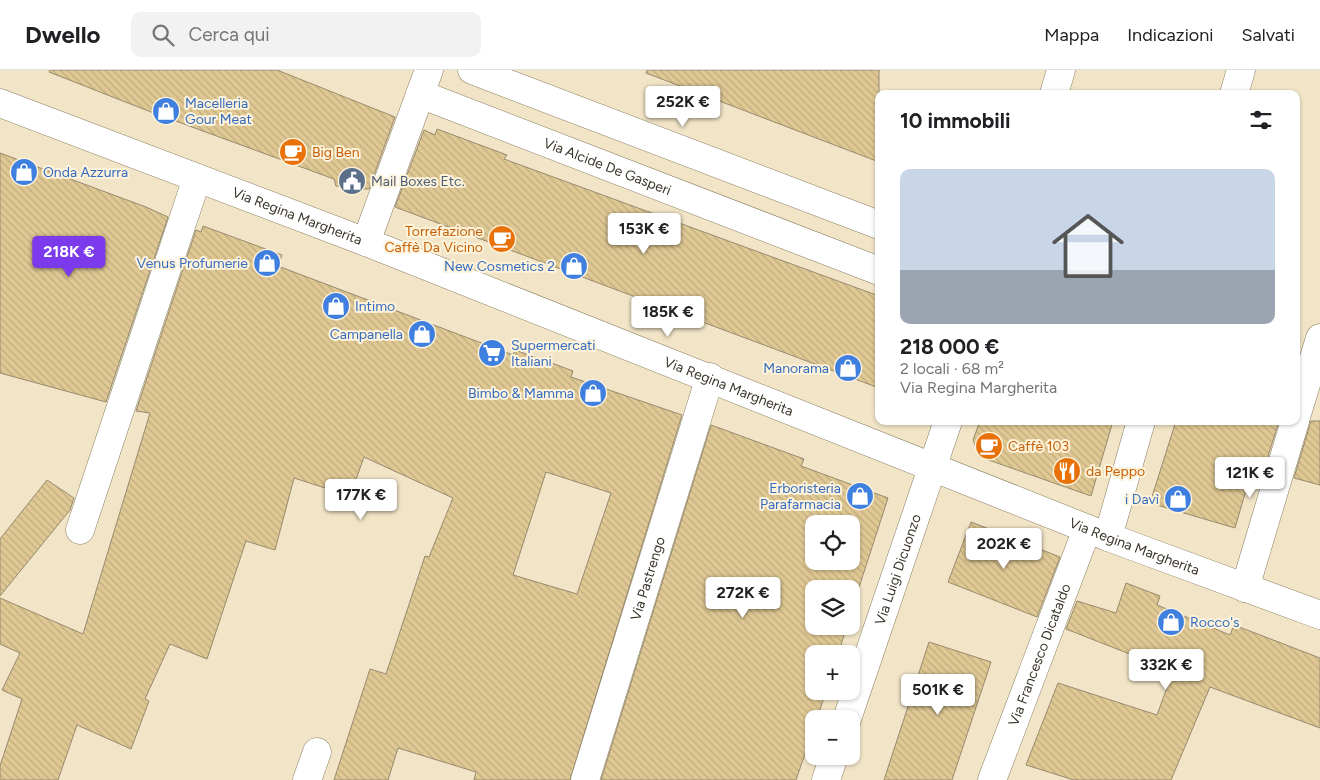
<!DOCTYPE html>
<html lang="it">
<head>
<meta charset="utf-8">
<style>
  :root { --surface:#fff; --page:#f2f2f2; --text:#202124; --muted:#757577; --line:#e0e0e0; --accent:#7c3aed }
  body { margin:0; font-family:Figtree,sans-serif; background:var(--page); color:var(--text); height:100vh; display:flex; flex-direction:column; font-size:19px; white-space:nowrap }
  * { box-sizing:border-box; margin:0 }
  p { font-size:16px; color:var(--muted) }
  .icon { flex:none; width:28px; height:28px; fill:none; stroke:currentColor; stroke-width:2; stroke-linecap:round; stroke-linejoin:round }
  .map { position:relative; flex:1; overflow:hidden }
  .sheet { position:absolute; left:875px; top:20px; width:425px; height:335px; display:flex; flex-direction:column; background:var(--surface); border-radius:10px; box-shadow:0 1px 4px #0004 }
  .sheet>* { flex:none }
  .tools { position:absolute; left:805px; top:445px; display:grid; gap:10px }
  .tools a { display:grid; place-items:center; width:55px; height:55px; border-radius:10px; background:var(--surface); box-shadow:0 1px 4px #0004; font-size:25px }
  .price { position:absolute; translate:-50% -42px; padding:0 11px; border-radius:5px; background:#fff; color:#222; font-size:16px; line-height:32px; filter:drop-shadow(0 1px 2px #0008) }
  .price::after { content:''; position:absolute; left:50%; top:30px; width:15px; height:11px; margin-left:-8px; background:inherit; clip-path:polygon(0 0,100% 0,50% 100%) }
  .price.on { background:var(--accent); color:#fff }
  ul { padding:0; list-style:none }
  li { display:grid; align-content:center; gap:10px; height:265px; padding:0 25px }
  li+li { border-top:1px solid var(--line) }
  li span { display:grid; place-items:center; height:155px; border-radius:10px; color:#555 }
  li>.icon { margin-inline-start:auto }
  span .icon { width:90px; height:90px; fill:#fffc; stroke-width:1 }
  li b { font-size:21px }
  h2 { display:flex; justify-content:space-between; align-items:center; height:60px; padding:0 25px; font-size:21px }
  header { display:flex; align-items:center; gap:30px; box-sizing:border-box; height:70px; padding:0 25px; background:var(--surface); border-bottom:1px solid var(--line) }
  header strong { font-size:24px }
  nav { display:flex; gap:28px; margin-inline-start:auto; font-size:18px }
  .search { width:350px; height:45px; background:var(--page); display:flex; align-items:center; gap:12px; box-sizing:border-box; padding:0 18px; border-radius:10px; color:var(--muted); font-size:19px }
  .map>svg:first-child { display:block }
  .building { fill:url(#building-back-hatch); stroke:#968a6e; fill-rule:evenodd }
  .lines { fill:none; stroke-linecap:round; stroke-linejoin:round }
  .minor-casing { stroke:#8a7e62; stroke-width:29 }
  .tertiary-casing { stroke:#8a7e62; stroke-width:29 }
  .minor { stroke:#fff; stroke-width:28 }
  .tertiary { stroke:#fff; stroke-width:28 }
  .labels { text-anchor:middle; stroke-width:4; stroke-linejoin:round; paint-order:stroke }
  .shop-label { font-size:14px; fill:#366cbe; stroke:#fdf3db; text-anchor:end }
  .food-label { font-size:14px; fill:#c56008; stroke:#fdf3db; text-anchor:start }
  .street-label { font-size:14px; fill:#3a3529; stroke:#fdf3db }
  .service-label { font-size:14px; fill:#4e5e75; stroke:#fdf3db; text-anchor:start }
</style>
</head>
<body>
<header>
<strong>Dwello</strong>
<div class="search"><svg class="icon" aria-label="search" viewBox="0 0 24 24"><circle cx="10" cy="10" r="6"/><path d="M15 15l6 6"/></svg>Cerca qui</div>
<nav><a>Mappa</a><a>Indicazioni</a><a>Salvati</a></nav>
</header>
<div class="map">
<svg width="1320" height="710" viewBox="0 0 1320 710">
  <defs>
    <pattern id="building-back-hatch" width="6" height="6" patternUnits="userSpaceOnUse" patternTransform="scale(1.25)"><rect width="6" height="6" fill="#dfc893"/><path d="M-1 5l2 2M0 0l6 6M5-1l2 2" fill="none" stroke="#c0ac7f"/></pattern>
  </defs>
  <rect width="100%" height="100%" fill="#f2e5c7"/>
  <!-- building -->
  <path class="building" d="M50 0H277L395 47 369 119H353L336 116 334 109 151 42 49 2Z
    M647 0H879V92L646 3Z
    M437 59 507 85 504 89 879 226V318L395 137 424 60 435 65Z
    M0 83 146 137 168 147 106 332 0 303Z
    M203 156 282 185 278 196 513 285 515 280 557 295 573 301 571 307 682 345 570 710H474L476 702 398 678 388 710H334L370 599 386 604 425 486 429 487 453 428 364 387 350 426 294 408 275 480 246 471 207 589 170 574 145 629 149 631 131 679 77 655 58 710H0V696L22 629 2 620 20 583 0 574V528L83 564 150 343 136 341 196 160 201 162ZM546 402 611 423 577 524 513 505Z
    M980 351H1113L1091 426 980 387 973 370Z
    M1176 351H1279L1264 399 1253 396 1235 458 1150 433Z
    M1311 351H1320V415L1294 408Z
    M711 355 804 389 801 396 888 428 851 542V519H814V556H847L838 584H814V621H826L817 649H814V658L796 710H601ZM814 454H851V491H814Z
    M47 410 74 428 70 440 0 526V469Z
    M971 452 1060 487 1037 547 948 512Z
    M1126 513 1160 526 1157 535 1230 565 1234 555 1320 588V658L1210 617 1171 710H1074L1026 695 1058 613 1157 645 1173 601 1066 559 1077 531 1116 543Z
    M929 572 991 592 952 710H884Z"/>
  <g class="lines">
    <!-- minor casing -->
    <g class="minor-casing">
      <g id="minor">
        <path d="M472 0 879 155"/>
        <path id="s1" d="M420 24 879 201"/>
        <path d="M1054 24 1061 0"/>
        <path d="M1234 24 1241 0"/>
        <path d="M366 172 429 0"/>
        <path d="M1296 347 1320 268"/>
        <path d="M80 460 197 108"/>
        <path d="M1108 467 1141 351"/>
        <path d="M1245 518 1295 351"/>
        <path id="s2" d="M847 649 948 351"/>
        <path d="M307 710 317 682"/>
        <path id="s3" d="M585 710 710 307"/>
        <path d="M826 710 834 686"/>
        <path id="s4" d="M992 710 1087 459"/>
      </g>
    </g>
    <!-- tertiary casing -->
    <g class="tertiary-casing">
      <g id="tertiary">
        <path id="s5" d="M0 33 366 172 1108 467 1320 545"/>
      </g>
    </g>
    <!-- minor -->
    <use href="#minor" class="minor"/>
    <!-- tertiary -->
    <use href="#tertiary" class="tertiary"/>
  </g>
  <!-- icons -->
  <defs>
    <g id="shop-disc" transform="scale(1.4375)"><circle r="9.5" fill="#3f7fe0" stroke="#fdf3db"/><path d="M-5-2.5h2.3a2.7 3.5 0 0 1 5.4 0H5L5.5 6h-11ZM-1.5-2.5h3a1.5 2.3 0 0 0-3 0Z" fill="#fff"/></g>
    <g id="cafe-disc" transform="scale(1.4375)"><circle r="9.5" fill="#e8710a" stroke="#fdf3db"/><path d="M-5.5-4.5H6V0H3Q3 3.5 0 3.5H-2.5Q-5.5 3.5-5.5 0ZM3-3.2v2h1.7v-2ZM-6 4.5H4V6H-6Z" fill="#fff"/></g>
    <g id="civic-disc" transform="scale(1.4375)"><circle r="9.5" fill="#5c6f8a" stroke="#fdf3db"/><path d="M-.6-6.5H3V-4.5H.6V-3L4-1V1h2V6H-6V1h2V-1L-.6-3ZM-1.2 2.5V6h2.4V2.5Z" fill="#fff"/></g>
    <g id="supermarket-disc" transform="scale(1.4375)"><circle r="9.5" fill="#3f7fe0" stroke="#fdf3db"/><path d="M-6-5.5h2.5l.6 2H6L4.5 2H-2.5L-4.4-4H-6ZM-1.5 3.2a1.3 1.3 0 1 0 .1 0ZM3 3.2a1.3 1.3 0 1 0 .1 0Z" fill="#fff"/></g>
    <g id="restaurant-disc" transform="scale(1.4375)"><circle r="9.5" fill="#e8710a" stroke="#fdf3db"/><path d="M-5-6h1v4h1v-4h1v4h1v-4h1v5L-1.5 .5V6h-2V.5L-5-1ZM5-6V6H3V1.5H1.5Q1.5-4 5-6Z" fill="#fff"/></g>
  </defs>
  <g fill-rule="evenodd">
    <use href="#shop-disc" x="166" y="41"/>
    <use href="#cafe-disc" x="293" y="82"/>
    <use href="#shop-disc" x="24" y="102"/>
    <use href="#civic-disc" x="352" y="111"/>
    <use href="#cafe-disc" x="502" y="169"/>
    <use href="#shop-disc" x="267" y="193"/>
    <use href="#shop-disc" x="574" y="196"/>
    <use href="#shop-disc" x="336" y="236"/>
    <use href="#shop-disc" x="422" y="264"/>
    <use href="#supermarket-disc" x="492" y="283"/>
    <use href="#shop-disc" x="848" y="298"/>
    <use href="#shop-disc" x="593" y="323"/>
    <use href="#cafe-disc" x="989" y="376"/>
    <use href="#restaurant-disc" x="1067" y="401"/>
    <use href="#shop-disc" x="860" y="426"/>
    <use href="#shop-disc" x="1178" y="429"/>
    <use href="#shop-disc" x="1171" y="552"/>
  </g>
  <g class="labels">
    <!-- shop labels -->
    <g class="shop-label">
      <text x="185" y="38" text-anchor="start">Macelleria<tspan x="185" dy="16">Gour Meat</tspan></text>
      <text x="43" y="107" text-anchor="start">Onda Azzurra</text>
      <text x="248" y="198">Venus Profumerie</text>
      <text x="555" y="201">New Cosmetics 2</text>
      <text x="355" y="241" text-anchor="start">Intimo</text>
      <text x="403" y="269">Campanella</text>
      <text x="511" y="280" text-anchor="start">Supermercati<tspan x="511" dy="16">Italiani</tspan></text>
      <text x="829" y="303">Manorama</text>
      <text x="574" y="328">Bimbo &amp; Mamma</text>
      <text x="841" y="423">Erboristeria<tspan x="841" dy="16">Parafarmacia</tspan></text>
      <text x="1159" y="434">i Davì</text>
      <text x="1190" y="557" text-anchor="start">Rocco's</text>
    </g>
    <!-- food labels -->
    <g class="food-label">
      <text x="312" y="87">Big Ben</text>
      <text x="483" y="166" text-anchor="end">Torrefazione<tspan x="483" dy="16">Caffè Da Vicino</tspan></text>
      <text x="1008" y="381">Caffè 103</text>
      <text x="1086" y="406">da Peppo</text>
    </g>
    <!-- street labels -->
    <g class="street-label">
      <text dy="5" stroke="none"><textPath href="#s1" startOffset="201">Via Alcide De Gasperi</textPath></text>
      <text dy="5" stroke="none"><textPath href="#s5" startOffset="318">Via Regina Margherita</textPath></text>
      <text dy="5" stroke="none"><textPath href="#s5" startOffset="782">Via Regina Margherita</textPath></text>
      <text dy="5" stroke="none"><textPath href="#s5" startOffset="1218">Via Regina Margherita</textPath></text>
      <text dy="5" stroke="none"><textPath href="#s2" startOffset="158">Via Luigi Dicuonzo</textPath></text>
      <text dy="5" stroke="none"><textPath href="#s3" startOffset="211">Via Pastrengo</textPath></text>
      <text dy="5" stroke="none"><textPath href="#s4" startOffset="134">Via Francesco Dicataldo</textPath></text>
    </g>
    <!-- service labels -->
    <g class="service-label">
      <text x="371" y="116">Mail Boxes Etc.</text>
    </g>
  </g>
</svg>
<div class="tools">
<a><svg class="icon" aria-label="locate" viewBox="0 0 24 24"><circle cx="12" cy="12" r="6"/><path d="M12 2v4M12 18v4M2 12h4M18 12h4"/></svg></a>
<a><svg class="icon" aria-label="layers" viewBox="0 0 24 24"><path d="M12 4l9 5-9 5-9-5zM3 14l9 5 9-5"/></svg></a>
<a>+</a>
<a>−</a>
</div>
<b class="price" style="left:683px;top:58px">252K €</b>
<b class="price" style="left:644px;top:185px">153K €</b>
<b class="price on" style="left:69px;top:208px">218K €</b>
<b class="price" style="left:668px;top:268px">185K €</b>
<b class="price" style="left:1250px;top:429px">121K €</b>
<b class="price" style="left:361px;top:451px">177K €</b>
<b class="price" style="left:1004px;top:500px">202K €</b>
<b class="price" style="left:743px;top:549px">272K €</b>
<b class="price" style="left:1166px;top:621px">332K €</b>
<b class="price" style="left:938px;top:646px">501K €</b>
<section class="sheet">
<h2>10 immobili<svg class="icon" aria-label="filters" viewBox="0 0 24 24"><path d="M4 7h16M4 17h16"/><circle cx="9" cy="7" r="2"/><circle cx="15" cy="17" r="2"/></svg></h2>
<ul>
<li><span style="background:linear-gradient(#c9d6e8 65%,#9aa5b1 0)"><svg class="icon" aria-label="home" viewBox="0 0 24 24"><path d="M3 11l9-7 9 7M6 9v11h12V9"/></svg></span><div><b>218 000 €</b><p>2 locali · 68 m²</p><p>Via Regina Margherita</p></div></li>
</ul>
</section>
</div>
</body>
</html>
